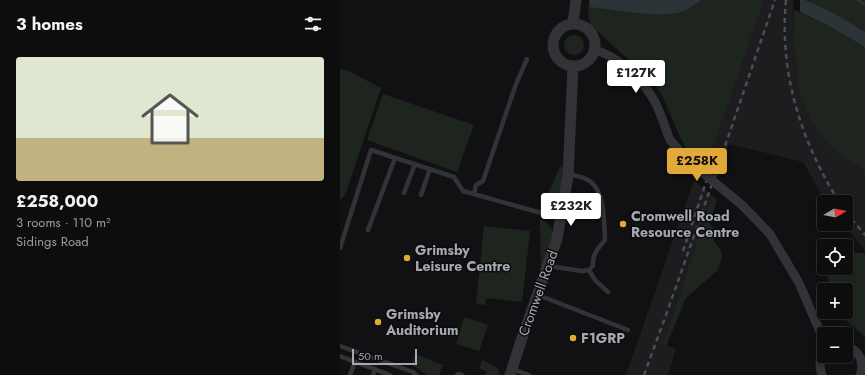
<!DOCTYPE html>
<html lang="en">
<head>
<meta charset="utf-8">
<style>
  :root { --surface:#0d0d0e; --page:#1b1b1c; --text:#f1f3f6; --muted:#9a9c9e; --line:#2d2d2e; --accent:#e3a938 }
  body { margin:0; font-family:Jost,sans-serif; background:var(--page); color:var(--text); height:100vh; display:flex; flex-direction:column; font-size:15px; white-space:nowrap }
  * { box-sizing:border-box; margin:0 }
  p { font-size:13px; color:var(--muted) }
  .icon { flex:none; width:22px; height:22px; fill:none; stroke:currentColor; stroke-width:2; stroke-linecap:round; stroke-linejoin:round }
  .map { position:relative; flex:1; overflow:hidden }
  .drawer { display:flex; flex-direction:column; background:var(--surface); width:340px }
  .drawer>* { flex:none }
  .needle { width:26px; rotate:80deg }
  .fabs { position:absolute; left:477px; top:195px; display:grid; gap:8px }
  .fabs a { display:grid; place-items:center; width:36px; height:36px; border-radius:4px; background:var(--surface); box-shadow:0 2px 6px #0003,0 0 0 1px var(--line); font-size:20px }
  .scale { position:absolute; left:12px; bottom:10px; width:65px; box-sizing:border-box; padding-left:4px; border:2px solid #a4a8b2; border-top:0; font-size:11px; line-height:14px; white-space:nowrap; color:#a4a8b2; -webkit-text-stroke:3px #0c0c0d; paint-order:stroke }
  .price { position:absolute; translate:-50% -34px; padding:0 9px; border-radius:4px; background:#fff; color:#222; font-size:13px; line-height:26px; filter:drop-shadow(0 1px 2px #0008) }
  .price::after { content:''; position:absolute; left:50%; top:24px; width:12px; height:9px; margin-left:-6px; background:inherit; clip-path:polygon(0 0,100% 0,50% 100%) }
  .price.selected { background:var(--accent); color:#111 }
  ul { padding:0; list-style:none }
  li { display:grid; align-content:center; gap:8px; height:212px; padding:0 16px }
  li span { display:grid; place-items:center; height:124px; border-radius:4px; color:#555 }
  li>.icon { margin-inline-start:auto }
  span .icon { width:72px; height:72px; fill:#fffc; stroke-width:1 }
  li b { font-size:17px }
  h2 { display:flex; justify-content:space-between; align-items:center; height:48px; padding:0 16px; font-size:17px }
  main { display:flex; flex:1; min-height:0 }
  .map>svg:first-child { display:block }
  .built { fill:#1d1d1f }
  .green { fill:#1e251f }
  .water { fill:#2c343a }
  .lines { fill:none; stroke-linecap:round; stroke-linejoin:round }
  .stream { stroke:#2c343a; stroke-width:2.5 }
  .service { stroke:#333337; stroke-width:4.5 }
  .minor { stroke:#333337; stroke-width:9 }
  .tertiary { stroke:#333337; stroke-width:11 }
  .rail { stroke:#4c4d52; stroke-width:2.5; stroke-dasharray:5 4; stroke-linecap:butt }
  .minor-bridge { stroke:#333337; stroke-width:9 }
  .poi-dot { fill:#e3a938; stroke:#0c0c0d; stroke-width:1.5 }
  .labels { text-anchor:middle; stroke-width:3; stroke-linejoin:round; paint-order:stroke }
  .poi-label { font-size:14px; font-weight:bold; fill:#a4a8b2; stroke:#0c0c0d; text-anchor:start }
  .street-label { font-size:14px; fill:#a4a8b2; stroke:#0c0c0d }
</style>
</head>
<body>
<main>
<section class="drawer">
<h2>3 homes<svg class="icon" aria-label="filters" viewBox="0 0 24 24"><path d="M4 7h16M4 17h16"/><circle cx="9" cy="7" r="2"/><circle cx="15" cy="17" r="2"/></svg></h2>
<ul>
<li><span style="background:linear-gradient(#dfe7d0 65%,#c2b280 0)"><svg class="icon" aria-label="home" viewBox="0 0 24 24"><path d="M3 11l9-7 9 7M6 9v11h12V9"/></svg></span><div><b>£258,000</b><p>3 rooms · 110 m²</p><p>Sidings Road</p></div></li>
</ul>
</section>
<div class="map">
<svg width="525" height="375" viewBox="0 0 525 375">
  <rect width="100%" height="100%" fill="#111113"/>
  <!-- built -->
  <path class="built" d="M424 0H453L454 43 459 90 500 155 525 171V251L504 224H506V202H486L463 162 389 144 378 178 366 169Z
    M354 180 372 196 323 344 336 349 328 375H286Z"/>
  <!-- green -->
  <path class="green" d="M249 0H424L366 169 348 152 340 137 322 95 305 72 283 55 251 25 248 17Z
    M465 0H525V32L494 13Z
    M454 10 489 26 525 47V171L500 155 484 140 471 120 459 90 454 44Z
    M224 45a10 10 0 1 1 20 0a10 10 0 1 1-20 0Z
    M0 68 8 71 41 88 5 195 0 200Z
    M43 94 134 125 117 172 27 140Z
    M221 165 223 169C222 182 224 213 203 209L202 206Z
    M372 196 377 200 369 223 374 229 373 237 374 241 378 246 382 254 381 261 378 270 346 298 326 346 323 344Z
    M200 219C207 222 213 227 213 235 213 244 204 267 201 277Z
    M144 226 190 231 182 302 146 298 145 305 136 304Z
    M506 251 517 253H525V337L497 312H506V290H491L486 268H506Z
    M124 317 148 325 139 351 116 344Z
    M75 354 103 365 99 375H87L72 365Z
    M142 360 157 367 160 373 159 375H145L146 371 139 369Z"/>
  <!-- water -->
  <path class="water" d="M250 0H361C354 5 346 11 337 13 309 17 278 10 250 7Z
    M460 0H465L494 13 525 32V47L489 26 460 12Z"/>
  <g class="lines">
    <!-- stream -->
    <path class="stream" d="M518 0 525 5"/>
    <!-- service -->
    <path class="service" d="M64 193 75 164
      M134 194 136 185 143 181 176 84 187 59
      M81 195 90 169
      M28 230 55 158
      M0 248 31 150 114 177 123 191 219 218
      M209 266 242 271 249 270 253 266C252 255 258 248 265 240 264 223 265 194 252 183 246 177 236 176 229 174
      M249 270 255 280 268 292
      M198 295 288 330
      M0 346 73 372 76 375
      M0 356 50 375
      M172 369 189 375
      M10 375 15 362
      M33 375 35 369
      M117 375 118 374 122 375"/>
    <!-- minor -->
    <path class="minor" d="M255 50C278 56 304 81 315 102 321 114 325 127 330 140
      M402 205 430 234 459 283 484 341
      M506 346C519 350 525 362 520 375
      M482 375C479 367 479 360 484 354"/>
    <!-- tertiary -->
    <path class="tertiary" d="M233 23 236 0
      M213 45a21 21 0 1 1 42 0a21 21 0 1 1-42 0Z
      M170 375 182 338 217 239 228 176 233 67"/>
    <!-- rail -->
    <path class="rail" d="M446 0C439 73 461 141 499 202
      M506 212 525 235
      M343 251 367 179
      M304 375C350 251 392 125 435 0"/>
    <!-- minor-bridge -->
    <path class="minor-bridge" d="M330 140 351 163 402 205"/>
  </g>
  <!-- markers -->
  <g class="poi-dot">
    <circle cx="283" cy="224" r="4"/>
    <circle cx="67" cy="258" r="4"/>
    <circle cx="38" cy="322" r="4"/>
    <circle cx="233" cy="338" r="4"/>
  </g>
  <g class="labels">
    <!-- poi labels -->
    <g class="poi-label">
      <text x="291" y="221">Cromwell Road<tspan x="291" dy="16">Resource Centre</tspan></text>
      <text x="75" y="255">Grimsby<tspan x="75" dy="16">Leisure Centre</tspan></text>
      <text x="46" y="319">Grimsby<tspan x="46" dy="16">Auditorium</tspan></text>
      <text x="241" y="343">F1GRP</text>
    </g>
    <!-- street labels -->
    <g class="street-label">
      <text transform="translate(198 293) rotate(-70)" y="5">Cromwell Road</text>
    </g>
  </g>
</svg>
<div class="fabs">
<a><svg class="needle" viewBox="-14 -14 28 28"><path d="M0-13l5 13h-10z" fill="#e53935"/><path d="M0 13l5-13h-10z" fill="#9a9c9e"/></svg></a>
<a><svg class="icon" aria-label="locate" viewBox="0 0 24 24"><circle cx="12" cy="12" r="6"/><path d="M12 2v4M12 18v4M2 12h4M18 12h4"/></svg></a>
<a>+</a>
<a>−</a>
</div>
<div class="scale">50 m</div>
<b class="price" style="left:296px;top:94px">£127K</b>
<b class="price selected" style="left:357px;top:182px">£258K</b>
<b class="price" style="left:231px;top:227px">£232K</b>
</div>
</main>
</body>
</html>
